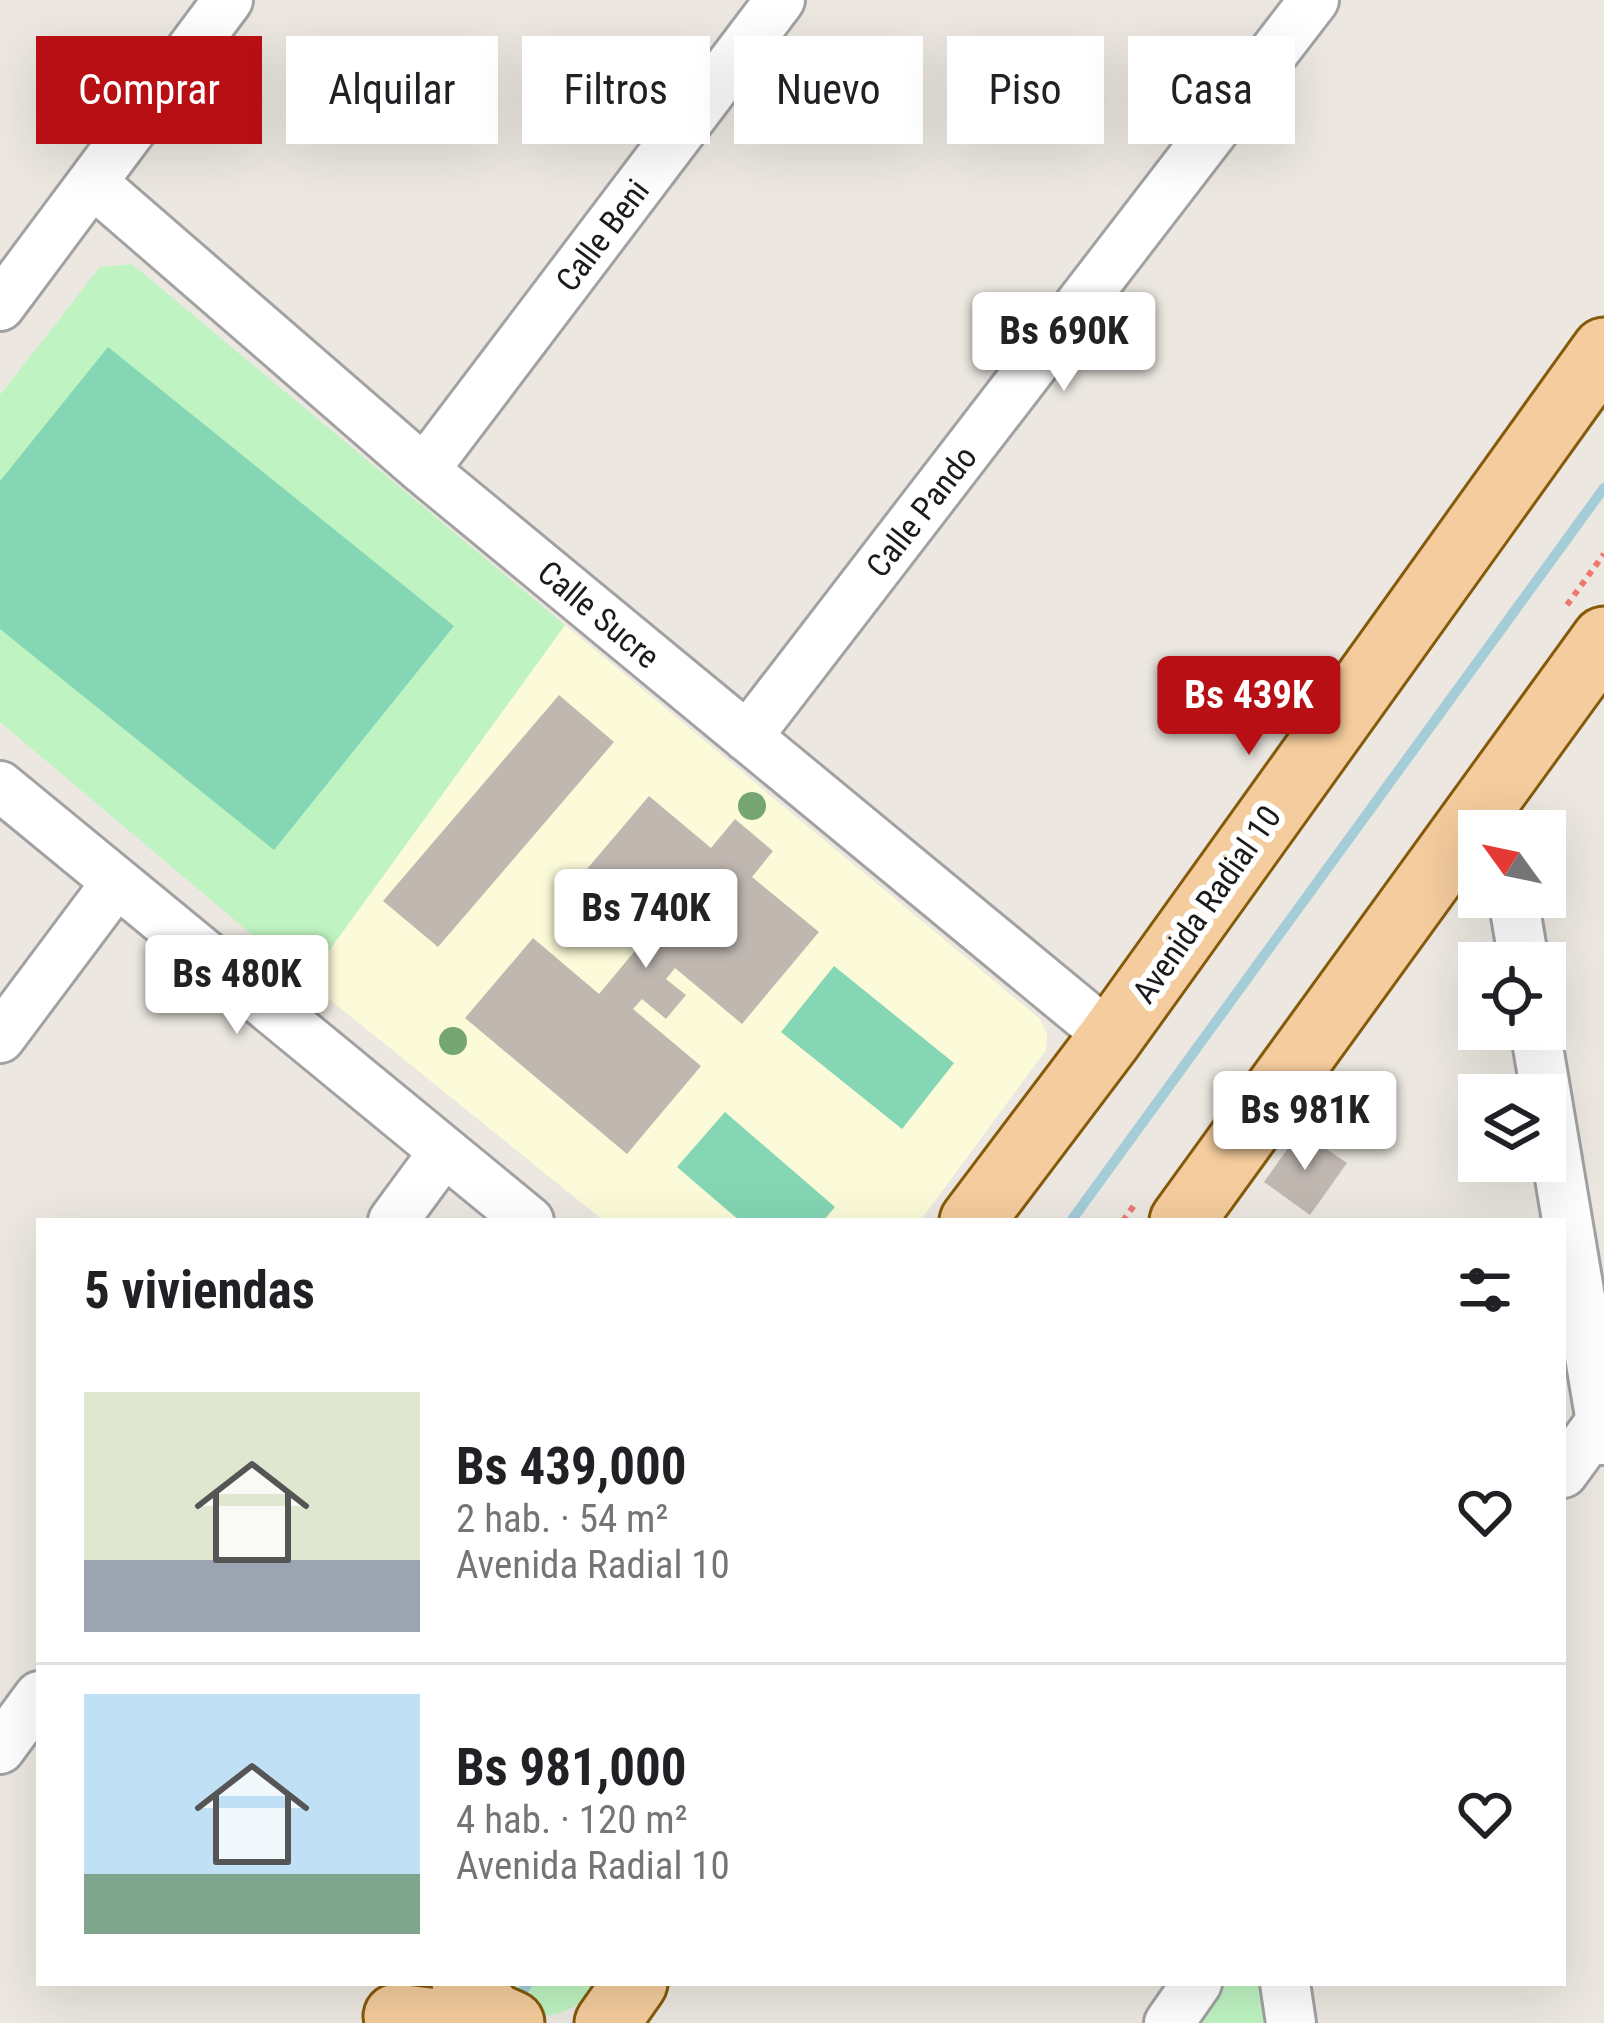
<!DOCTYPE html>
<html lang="es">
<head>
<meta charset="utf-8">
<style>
  :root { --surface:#fff; --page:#f2f2f2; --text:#202124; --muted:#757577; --line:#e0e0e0; --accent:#b70f14 }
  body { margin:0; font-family:"Roboto Condensed",sans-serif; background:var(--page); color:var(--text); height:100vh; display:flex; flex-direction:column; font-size:45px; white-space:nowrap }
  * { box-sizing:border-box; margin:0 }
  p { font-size:39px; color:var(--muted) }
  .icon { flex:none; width:66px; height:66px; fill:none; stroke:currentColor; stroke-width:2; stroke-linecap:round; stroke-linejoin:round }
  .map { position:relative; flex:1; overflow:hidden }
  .sheet { position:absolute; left:36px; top:1218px; width:1530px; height:768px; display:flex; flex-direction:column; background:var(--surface); border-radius:0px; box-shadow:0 12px 48px #0002 }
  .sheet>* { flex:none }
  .hud { position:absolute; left:36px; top:36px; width:1533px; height:108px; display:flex; gap:24px }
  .needle { width:78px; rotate:303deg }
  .fabs { position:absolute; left:1458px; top:810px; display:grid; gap:24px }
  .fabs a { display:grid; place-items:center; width:108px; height:108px; border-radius:0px; background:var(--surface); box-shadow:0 12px 48px #0002; font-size:60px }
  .price { position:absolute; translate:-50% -102px; padding:0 27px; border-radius:12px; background:#fff; color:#222; font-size:39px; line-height:78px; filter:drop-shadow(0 3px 6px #0008) }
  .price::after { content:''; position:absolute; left:50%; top:72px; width:36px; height:27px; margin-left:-18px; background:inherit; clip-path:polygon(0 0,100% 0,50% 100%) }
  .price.selected { background:var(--accent); color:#fff }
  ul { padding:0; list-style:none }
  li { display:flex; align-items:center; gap:36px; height:300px; padding:0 48px }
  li+li { border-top:3px solid var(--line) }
  li span { display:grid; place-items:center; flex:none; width:336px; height:240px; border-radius:0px; color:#555 }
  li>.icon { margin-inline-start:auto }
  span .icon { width:144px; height:144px; fill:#fffc; stroke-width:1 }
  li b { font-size:51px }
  h2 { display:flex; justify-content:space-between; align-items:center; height:144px; padding:0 48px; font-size:51px }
  .tag { padding:0 42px; border-radius:0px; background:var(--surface); box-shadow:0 12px 48px #0002; font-size:42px; line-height:108px }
  .tag.selected { background:var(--accent); color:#fff }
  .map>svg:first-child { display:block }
  .education { fill:#fcfbd9 }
  .park { fill:#bff4c2 }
  .pitch { fill:#84d6b4 }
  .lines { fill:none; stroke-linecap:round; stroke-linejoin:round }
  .stream { stroke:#a4cdd7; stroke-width:10 }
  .building { fill:#c0b7b1 }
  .minor-casing { stroke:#a2a2a2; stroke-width:54 }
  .major-casing { stroke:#865a0b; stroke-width:69 }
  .path { stroke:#ee786f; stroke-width:6; stroke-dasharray:6 6; stroke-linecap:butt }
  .minor { stroke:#fff; stroke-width:48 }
  .major { stroke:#f4cc9d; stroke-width:63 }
  .tree { fill:#75a572 }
  .labels { text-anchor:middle; stroke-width:12; stroke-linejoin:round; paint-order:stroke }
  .street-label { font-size:33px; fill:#1b1b1b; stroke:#fff }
</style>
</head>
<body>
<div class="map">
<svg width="1604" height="2023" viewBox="0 0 1604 2023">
  <rect width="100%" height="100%" fill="#ece8e1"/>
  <!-- education -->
  <path class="education" d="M565 625 1040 1019 1047 1034 1046 1050 920 1221H604L307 981Z"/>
  <!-- park -->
  <path class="park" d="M132 264 565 625 307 981 0 722V395L100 267Z
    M489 1983H601C585 2004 555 2023 526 2013 513 2008 500 1992 489 1983Z
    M1215 1983H1273L1280 2023H1188Z"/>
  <!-- pitch -->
  <path class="pitch" d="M108 347 454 626 274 850 0 629V481Z
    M834 966 954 1063 902 1129 781 1032Z
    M725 1112 835 1207 823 1221H740L677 1167Z"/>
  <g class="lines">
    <!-- stream -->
    <path class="stream" d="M1071 1221 1604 488
      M516 2001 528 1983"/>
  </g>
  <!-- building -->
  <path class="building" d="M559 695 614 742 438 947 383 901Z
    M649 796 711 848 735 819 773 851 752 877 819 932 742 1024 675 968 666 979 686 995 666 1019 642 999 633 1009 701 1066 627 1154 465 1018 533 938 599 994 644 940 575 883Z
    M1300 1131 1347 1163 1310 1215 1264 1182Z"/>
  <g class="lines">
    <!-- minor casing -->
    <g class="minor-casing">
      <path id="minor" d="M93 183 424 470 1111 1037
        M0 306 228 0
        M424 470 780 0
        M747 737 1314 0
        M0 786 529 1221
        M1513 897 1524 963
        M1535 1029 1604 1440
        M0 1038 116 883
        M393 1221 443 1153
        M1563 1473 1604 1417
        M0 1749 39 1696
        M1285 1983 1291 2023
        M1169 2023 1197 1983"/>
    </g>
    <!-- major casing -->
    <g class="major-casing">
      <path id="major" d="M972 1221 1111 1037 1604 350
        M1182 1221 1604 639
        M464 1983 494 2015 512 2023
        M396 2016 454 2023
        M607 2023 635 1983"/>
    </g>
    <!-- path -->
    <path class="path" d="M1567 605 1604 554
      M1123 1221 1135 1204"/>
    <!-- minor -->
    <use href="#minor" class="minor"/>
    <!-- major -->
    <use href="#major" class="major"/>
  </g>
  <!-- trees -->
  <g class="tree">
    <circle cx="752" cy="806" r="14"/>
    <circle cx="453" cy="1041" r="14"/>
  </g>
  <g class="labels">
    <!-- street labels -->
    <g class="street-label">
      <text transform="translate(602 235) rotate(-53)" y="12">Calle Beni</text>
      <text transform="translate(921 511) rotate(-52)" y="12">Calle Pando</text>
      <text transform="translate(599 614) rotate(40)" y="12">Calle Sucre</text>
      <text transform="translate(1206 904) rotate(-55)" y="12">Avenida Radial 10</text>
    </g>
  </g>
</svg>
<div class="fabs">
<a><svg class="needle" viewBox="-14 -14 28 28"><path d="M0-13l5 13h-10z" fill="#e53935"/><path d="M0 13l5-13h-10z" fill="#757577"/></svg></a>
<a><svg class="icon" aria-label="locate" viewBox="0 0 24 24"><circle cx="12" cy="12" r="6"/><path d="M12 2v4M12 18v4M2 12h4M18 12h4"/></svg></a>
<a><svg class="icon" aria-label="layers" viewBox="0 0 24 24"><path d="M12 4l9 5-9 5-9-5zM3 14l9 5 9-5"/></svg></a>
</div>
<b class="price" style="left:1064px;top:394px">Bs 690K</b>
<b class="price selected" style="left:1249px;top:758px">Bs 439K</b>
<b class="price" style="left:646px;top:971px">Bs 740K</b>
<b class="price" style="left:237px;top:1037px">Bs 480K</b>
<b class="price" style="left:1305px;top:1173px">Bs 981K</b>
<div class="hud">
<a class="tag selected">Comprar</a>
<a class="tag">Alquilar</a>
<a class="tag">Filtros</a>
<a class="tag">Nuevo</a>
<a class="tag">Piso</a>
<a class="tag">Casa</a>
</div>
<section class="sheet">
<h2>5 viviendas<svg class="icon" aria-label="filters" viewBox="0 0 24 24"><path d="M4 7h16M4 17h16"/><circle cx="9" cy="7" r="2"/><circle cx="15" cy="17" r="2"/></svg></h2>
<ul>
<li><span style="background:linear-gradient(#dfe7d0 70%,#9aa5b1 0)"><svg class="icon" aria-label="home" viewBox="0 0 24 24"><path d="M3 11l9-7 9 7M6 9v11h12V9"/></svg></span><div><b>Bs 439,000</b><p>2 hab. · 54 m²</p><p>Avenida Radial 10</p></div><svg class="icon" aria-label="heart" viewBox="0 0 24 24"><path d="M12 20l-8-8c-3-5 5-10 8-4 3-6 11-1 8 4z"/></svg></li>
<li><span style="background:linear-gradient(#bfe0f5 75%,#7fa58c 0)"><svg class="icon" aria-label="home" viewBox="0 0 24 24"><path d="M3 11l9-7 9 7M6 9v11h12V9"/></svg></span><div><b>Bs 981,000</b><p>4 hab. · 120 m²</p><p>Avenida Radial 10</p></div><svg class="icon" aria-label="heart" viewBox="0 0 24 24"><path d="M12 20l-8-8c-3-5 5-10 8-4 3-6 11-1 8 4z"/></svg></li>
</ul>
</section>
</div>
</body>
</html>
